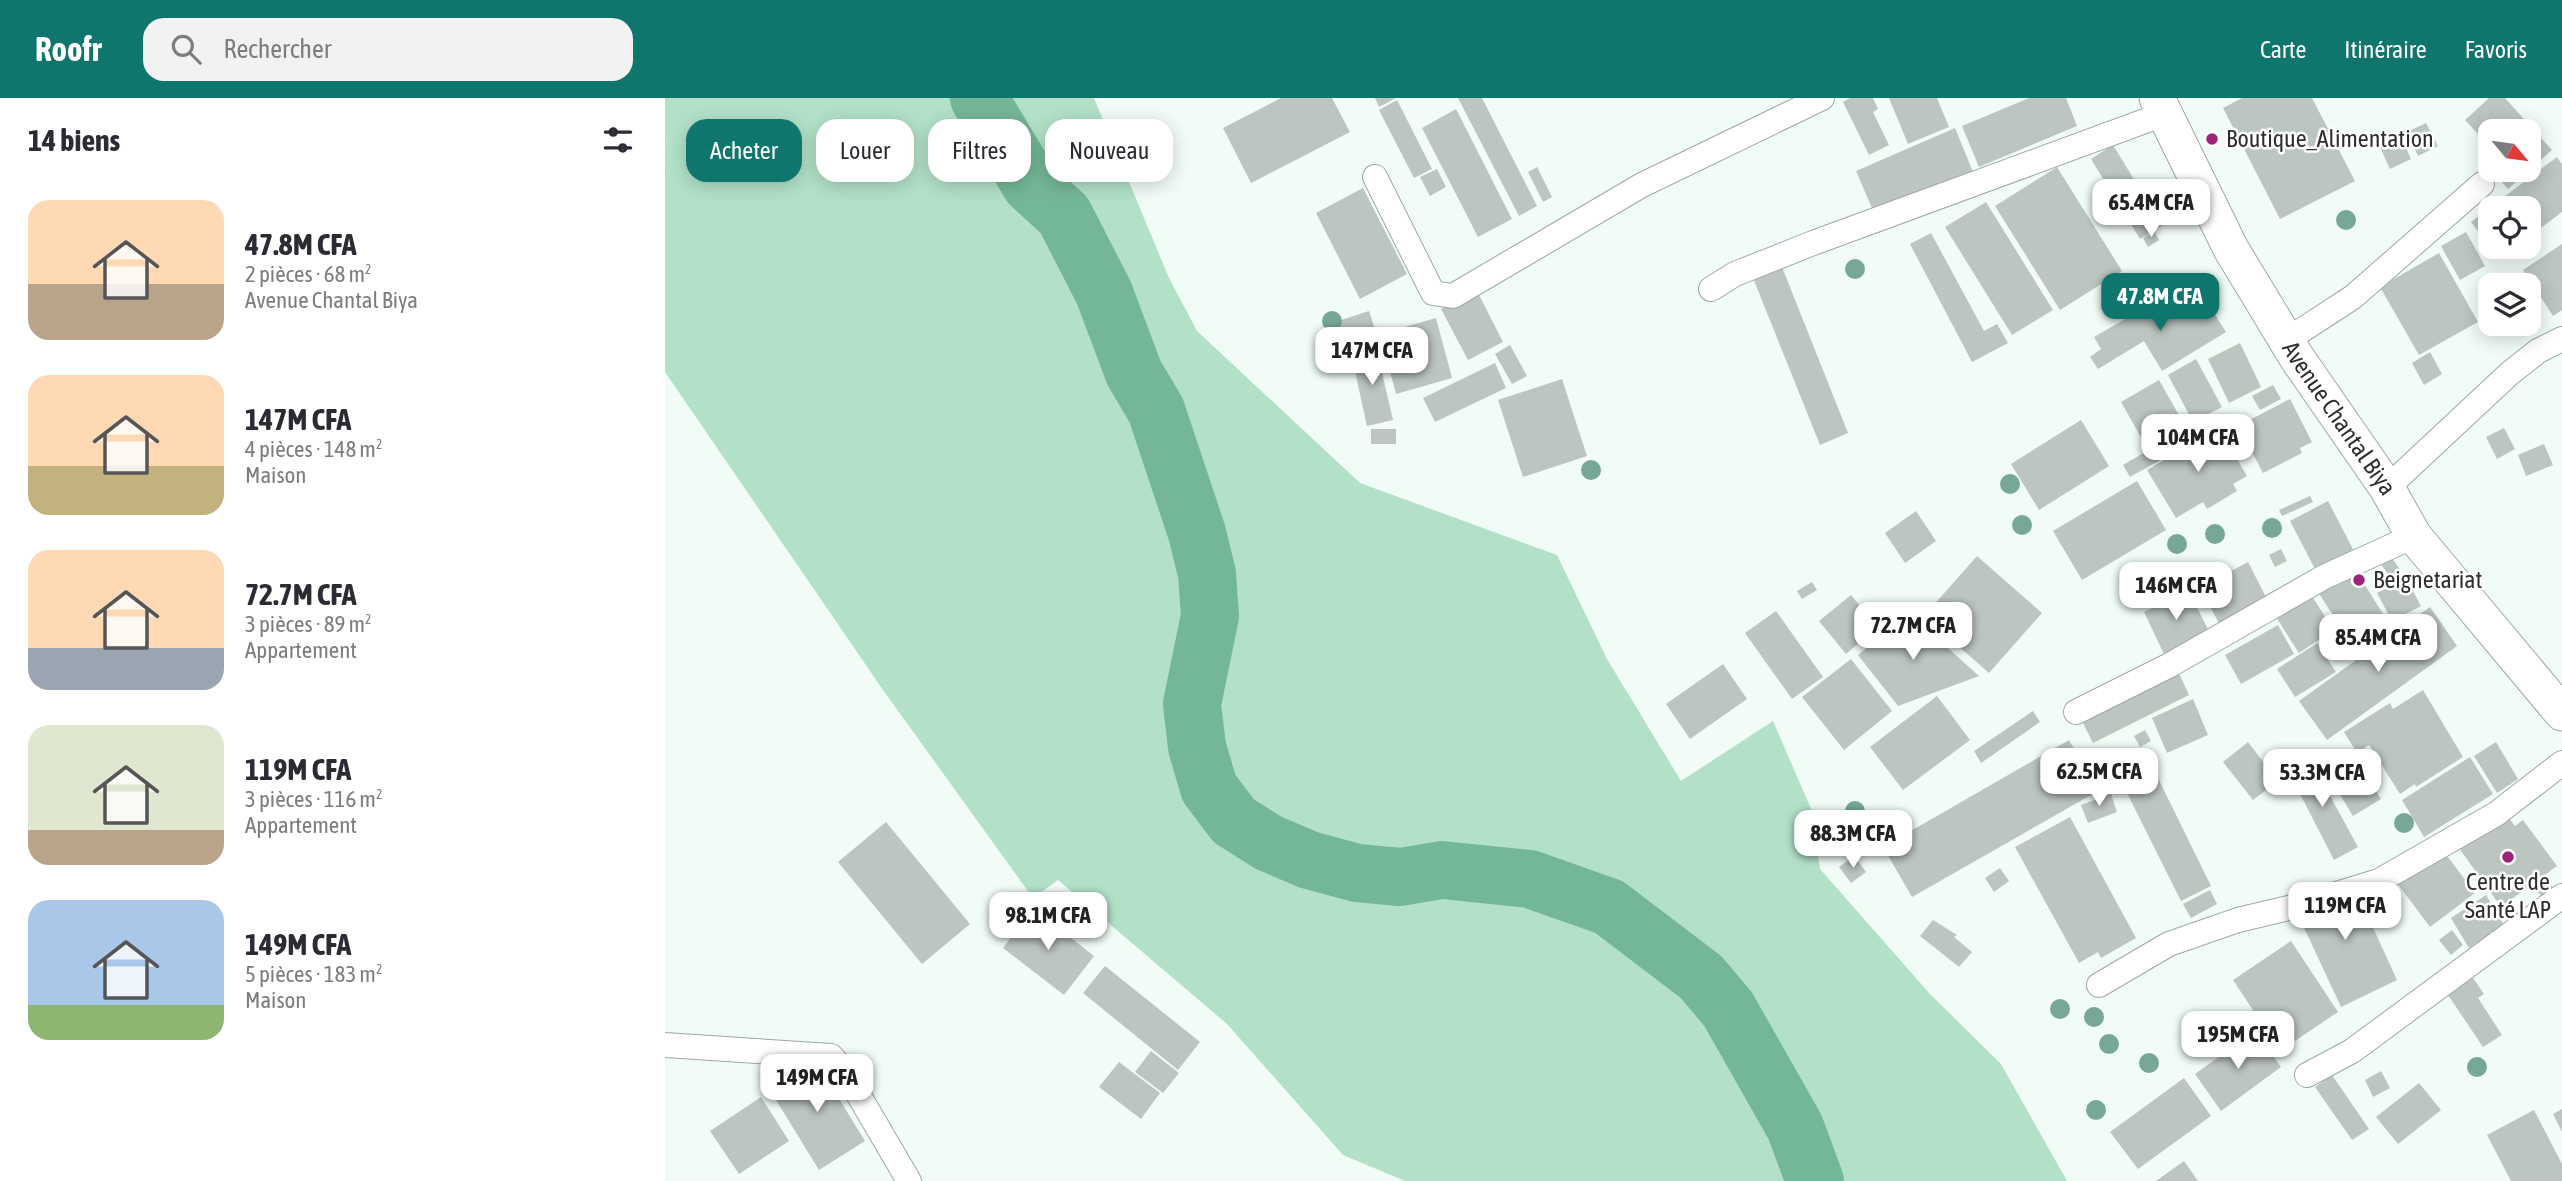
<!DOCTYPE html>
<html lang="fr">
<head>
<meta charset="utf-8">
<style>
  :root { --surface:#fff; --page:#f2f2f3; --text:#2b2b33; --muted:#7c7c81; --accent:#0f766e }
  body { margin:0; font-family:"Asap Condensed",sans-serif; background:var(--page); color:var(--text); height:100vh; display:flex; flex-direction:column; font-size:26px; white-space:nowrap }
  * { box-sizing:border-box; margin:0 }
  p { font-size:23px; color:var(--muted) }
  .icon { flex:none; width:38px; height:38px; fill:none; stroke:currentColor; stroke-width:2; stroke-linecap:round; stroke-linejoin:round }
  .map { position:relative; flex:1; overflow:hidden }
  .drawer { display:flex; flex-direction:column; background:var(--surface); width:665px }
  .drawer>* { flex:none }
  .top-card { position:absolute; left:21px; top:21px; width:665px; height:63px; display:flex; gap:14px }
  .needle { width:46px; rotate:119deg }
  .tools { position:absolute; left:1813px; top:21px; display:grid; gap:14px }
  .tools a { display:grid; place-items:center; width:63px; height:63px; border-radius:14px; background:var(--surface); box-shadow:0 4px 18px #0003; font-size:35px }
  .price { position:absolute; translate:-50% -60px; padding:0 16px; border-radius:14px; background:#fff; color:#222; font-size:23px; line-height:46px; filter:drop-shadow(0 2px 4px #0008) }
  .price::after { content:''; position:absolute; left:50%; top:42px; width:21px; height:16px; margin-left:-10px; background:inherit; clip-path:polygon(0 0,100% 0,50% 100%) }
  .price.selected { background:var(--accent); color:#fff }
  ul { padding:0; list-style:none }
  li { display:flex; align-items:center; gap:21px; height:175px; padding:0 28px }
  li span { display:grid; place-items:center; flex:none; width:196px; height:140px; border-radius:21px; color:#555 }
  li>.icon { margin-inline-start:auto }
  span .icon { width:84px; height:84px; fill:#fffc; stroke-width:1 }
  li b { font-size:30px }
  h2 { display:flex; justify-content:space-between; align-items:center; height:84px; padding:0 28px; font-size:30px }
  .chip { padding:0 24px; border-radius:21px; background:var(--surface); box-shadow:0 4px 18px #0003; font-size:24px; line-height:63px }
  .chip.selected { background:var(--accent); color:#fff }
  header { display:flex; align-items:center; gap:42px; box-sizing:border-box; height:98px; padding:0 35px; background:var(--accent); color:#fff }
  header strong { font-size:33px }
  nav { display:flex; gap:38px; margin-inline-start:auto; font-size:24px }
  .search { width:490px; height:63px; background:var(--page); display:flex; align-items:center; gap:18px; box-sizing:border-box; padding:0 24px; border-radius:21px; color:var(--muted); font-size:26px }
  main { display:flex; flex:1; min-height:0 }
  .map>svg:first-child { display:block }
  .green { fill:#b2e1c8 }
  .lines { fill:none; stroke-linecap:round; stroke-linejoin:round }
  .river { stroke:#74b796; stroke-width:58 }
  .building { fill:#bcc5c0 }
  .street-casing { stroke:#9fa7a2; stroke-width:26 }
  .secondary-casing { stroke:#9fa7a2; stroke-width:37 }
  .street { stroke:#fff; stroke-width:24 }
  .secondary { stroke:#fff; stroke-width:35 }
  .tree { fill:#76a895 }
  .poi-dot { fill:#9e247b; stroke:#fff; stroke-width:2.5 }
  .labels { text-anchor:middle; stroke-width:5; stroke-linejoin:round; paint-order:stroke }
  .poi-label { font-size:24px; fill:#2c2f2d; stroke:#fff; text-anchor:start }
  .street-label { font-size:24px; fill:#2c2f2d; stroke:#fff }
</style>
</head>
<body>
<header>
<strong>Roofr</strong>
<div class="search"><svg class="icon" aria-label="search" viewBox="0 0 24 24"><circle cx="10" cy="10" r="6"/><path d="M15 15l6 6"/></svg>Rechercher</div>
<nav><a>Carte</a><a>Itinéraire</a><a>Favoris</a></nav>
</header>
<main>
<section class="drawer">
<h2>14 biens<svg class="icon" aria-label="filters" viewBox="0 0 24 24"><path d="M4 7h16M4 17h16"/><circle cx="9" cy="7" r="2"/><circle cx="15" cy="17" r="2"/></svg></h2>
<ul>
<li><span style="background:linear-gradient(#ffd9b3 60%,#b9a48a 0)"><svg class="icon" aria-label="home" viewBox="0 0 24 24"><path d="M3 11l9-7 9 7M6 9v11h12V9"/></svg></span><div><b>47.8M CFA</b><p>2 pièces · 68 m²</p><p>Avenue Chantal Biya</p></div></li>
<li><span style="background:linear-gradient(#ffd9b3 65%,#c2b280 0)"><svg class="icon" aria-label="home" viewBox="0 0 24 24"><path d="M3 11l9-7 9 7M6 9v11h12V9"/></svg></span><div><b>147M CFA</b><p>4 pièces · 148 m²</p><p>Maison</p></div></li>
<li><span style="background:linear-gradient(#ffd9b3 70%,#9aa5b1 0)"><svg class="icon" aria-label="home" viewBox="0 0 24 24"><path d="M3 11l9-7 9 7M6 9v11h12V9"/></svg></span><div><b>72.7M CFA</b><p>3 pièces · 89 m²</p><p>Appartement</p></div></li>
<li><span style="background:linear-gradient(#dfe7d0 75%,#b9a48a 0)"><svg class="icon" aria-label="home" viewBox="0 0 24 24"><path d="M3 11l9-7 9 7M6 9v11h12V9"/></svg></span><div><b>119M CFA</b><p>3 pièces · 116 m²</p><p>Appartement</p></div></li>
<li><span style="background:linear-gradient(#a9c7e8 75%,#8fb573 0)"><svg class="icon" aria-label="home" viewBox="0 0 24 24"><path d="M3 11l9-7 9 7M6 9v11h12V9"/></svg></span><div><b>149M CFA</b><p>5 pièces · 183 m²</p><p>Maison</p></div></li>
</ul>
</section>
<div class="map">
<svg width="1897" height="1083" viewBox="0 0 1897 1083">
  <rect width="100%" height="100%" fill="#f2fcf6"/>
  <!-- green -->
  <path class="green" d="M0 0H429L504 180 532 233 695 385 892 457 942 561 1016 683 1108 623 1147 713 1155 771 1265 896 1336 966 1402 1083H740L678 1057 562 926 393 782 368 800 218 592 0 274Z"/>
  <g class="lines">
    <!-- river -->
    <path class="river" d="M314 0 366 87 399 117 439 195 469 275 491 312 532 435 542 476 545 518 527 606 532 649 544 690 569 723 604 745 644 762 692 775 735 779 777 772 865 781 944 809 1036 879 1063 911 1130 1029 1150 1083"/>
  </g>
  <!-- building -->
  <path class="building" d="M616 0H667L685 34 586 85 558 30Z
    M710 0H731L714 9Z
    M793 0H817L872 108 854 118Z
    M1185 0H1208L1213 11 1208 14 1224 47 1204 57 1178 4Z
    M1224 0H1272L1284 29 1243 46Z
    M1364 0H1401L1412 28 1314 69 1297 28Z
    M1577 0H1647L1690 83 1615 121 1558 10Z
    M1824 0H1840L1887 52 1843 91 1826 72H1864V33H1825V49L1800 22Z
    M732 2 767 71 749 80 714 12Z
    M791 11 847 121 813 139 757 30Z
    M1761 25 1773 48 1753 58 1742 34Z
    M1290 30 1308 74 1210 117 1191 73Z
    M1735 37 1746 61 1725 71 1714 47Z
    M1448 47 1497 127 1475 141 1426 61Z
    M1892 59 1897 66V114L1864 139V110H1825V149H1851L1834 161 1806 124Z
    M872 69 887 99 878 104 863 74Z
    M1392 69 1457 173 1395 212 1330 108Z
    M772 71 781 89 765 98 755 79Z
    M698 90 742 176 695 201 651 115Z
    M1321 104 1388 212 1347 237 1280 129Z
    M1489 133 1494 142 1483 149 1478 140Z
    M1801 134 1820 168 1795 182 1776 148Z
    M1266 135 1319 233 1332 226 1343 245 1307 264 1245 146Z
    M1897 146V212L1888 218 1858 172Z
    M1774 155 1813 224 1754 257 1715 189Z
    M1117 169 1183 335 1155 347 1088 180Z
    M812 193 838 244 803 262 776 211Z
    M1509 193 1526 221 1545 209 1561 234 1497 273 1479 243 1433 271 1425 259 1436 251 1429 239Z
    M704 213 712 237 680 247 673 223Z
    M771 220 787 280 731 296 715 236Z
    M1575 245 1596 289 1564 305 1543 261Z
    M845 247 862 278 847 286 830 256Z
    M711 249 728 322 702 328 686 255Z
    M1765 254 1777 276 1759 287 1747 265Z
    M1531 261 1557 309 1528 324 1503 277Z
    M830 265 841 290 770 324 758 300Z
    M897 281 922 358 858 379 833 302Z
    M1494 282 1519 326 1481 348 1456 304Z
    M1608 287 1616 301 1595 312 1587 298Z
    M1625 301 1647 344 1635 350 1637 355 1598 375 1573 328Z
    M1416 322 1444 368 1374 412 1346 366Z
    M1554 330 1582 378 1568 386 1572 393 1542 411 1538 404 1511 420 1482 372Z
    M1839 330 1850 351 1832 361 1821 339Z
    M706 331H731V346H706Z
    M1879 346 1888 367 1861 378 1853 357Z
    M1492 347 1499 360 1465 379 1458 367Z
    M1472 383 1501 432 1417 482 1388 433Z
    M1645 398 1648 404 1617 418 1614 412Z
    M1663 403 1689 453 1651 473 1625 423Z
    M1251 413 1271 443 1240 465 1220 435Z
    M1616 451 1622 463 1610 469 1604 457Z
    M1723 454 1736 473 1726 480 1712 461Z
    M1312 458 1377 515 1324 575 1259 518Z
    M1583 464 1602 501 1555 527 1535 490Z
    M1690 471 1718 516 1682 539 1653 494Z
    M1741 480 1756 508 1727 523 1712 495Z
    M1147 484 1152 492 1137 501 1132 493Z
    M1523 492 1544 533 1499 556 1479 514Z
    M1186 497 1213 529 1181 556 1154 523Z
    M1646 497 1669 532 1634 555 1611 519Z
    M1765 509 1792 548 1662 642 1634 603Z
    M1111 513 1158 579 1127 601 1080 535Z
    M1243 514 1314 578 1233 608 1193 557Z
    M1613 527 1629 556 1576 586 1560 557Z
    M1652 545 1671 574 1630 599 1612 571Z
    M1186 561 1227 613 1179 652 1137 599Z
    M1058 566 1082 601 1025 641 1001 606Z
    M1513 573 1524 597 1428 645 1416 621Z
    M1758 592 1798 659 1751 689 1750 686 1735 696 1704 647 1692 655 1679 634 1725 605 1728 611Z
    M1272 598 1305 642 1238 692 1205 649Z
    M1528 601 1543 637 1502 655 1487 620Z
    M1368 613 1375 624 1316 665 1309 653Z
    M1480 632 1486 643 1475 649 1469 638Z
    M1404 642 1433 693 1247 799 1218 749Z
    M1583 644 1613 683 1588 702 1558 664Z
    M1831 644 1853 681 1832 695 1809 658Z
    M1687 653 1716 701 1688 718 1659 670Z
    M1805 659 1828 696 1759 739 1737 702Z
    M1618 663 1647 665 1693 749 1669 762Z
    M1489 672 1546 788 1516 803 1458 687Z
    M1446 696 1452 714 1423 725 1416 707Z
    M1841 716 1850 728 1858 722 1892 768 1836 809 1794 750Z
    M1405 719 1471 840 1436 860 1433 854 1414 865 1350 749Z
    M221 724 305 826 257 866 173 764Z
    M1777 751 1810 795 1765 829 1732 785Z
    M1189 758 1201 774 1186 785 1174 769Z
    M1335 770 1344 783 1329 794 1320 780Z
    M1685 779 1732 882 1676 909 1628 806Z
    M1884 785 1893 795 1881 804 1873 794Z
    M1545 792 1552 806 1526 820 1518 806Z
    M1821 797 1839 827 1804 850 1786 820Z
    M368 810 429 858 399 897 338 850Z
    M1268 822 1292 837 1289 839 1307 854 1294 869 1255 838Z
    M1787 832 1798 847 1786 857 1774 842Z
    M1626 843 1673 914 1615 953 1568 882Z
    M440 868 535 944 513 972 418 895Z
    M1806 877 1819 896 1813 900 1837 937 1818 949 1781 894Z
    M1590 933 1616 969 1556 1013 1530 976Z
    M486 953 514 975 498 995 470 974Z
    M149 960 200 1043 154 1072 103 989Z
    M454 964 495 995 476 1021 434 989Z
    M1716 973 1725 990 1708 999 1700 982Z
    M1667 977 1704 1031 1687 1042 1650 989Z
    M1519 980 1546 1018 1473 1071 1445 1034Z
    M1754 985 1776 1012 1733 1046 1711 1019Z
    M96 999 124 1043 74 1076 45 1033Z
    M1897 1011V1034L1888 1016Z
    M1869 1012 1897 1066V1083H1846L1822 1037Z
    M1519 1063 1533 1083H1491Z"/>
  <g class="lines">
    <!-- street casing -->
    <g class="street-casing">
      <path id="street" d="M710 79 768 195 788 198 977 87 1157 0
        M1046 191 1070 176 1148 145 1499 16
        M1622 242 1688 199 1817 86
        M1722 390 1844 276 1873 253 1897 241
        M1411 614 1505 567 1659 479 1749 438
        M1434 887 1504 846 1573 822 1636 807 1714 783 1831 716 1897 665
        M0 947 166 958 179 972 244 1083
        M1642 977 1687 953 1897 798"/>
    </g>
    <!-- secondary casing -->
    <g class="secondary-casing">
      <g id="secondary">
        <path id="s1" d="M1492 0 1566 151 1632 260 1722 390 1749 438 1897 615"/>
      </g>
    </g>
    <!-- street -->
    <use href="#street" class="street"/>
    <!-- secondary -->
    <use href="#secondary" class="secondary"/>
  </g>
  <!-- trees -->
  <g class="tree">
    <circle cx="1681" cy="122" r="10"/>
    <circle cx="1190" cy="171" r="10"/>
    <circle cx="667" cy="223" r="10"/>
    <circle cx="926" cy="372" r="10"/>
    <circle cx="1345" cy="386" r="10"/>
    <circle cx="1357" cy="427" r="10"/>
    <circle cx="1607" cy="430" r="10"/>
    <circle cx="1550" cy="436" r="10"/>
    <circle cx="1512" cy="446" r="10"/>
    <circle cx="1190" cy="713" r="10"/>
    <circle cx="1739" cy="725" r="10"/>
    <circle cx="1395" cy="911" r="10"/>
    <circle cx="1429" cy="919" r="10"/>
    <circle cx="1564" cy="927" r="10"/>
    <circle cx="1530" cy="941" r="10"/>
    <circle cx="1444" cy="946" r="10"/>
    <circle cx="1484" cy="965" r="10"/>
    <circle cx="1812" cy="969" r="10"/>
    <circle cx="1431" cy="1012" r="10"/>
  </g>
  <!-- markers -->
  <g class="poi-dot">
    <circle cx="1547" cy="41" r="7"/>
    <circle cx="1694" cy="482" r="7"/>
    <circle cx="1843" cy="759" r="7"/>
  </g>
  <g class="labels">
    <!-- poi labels -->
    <g class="poi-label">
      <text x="1561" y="49">Boutique_Alimentation</text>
      <text x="1708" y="490">Beignetariat</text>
      <text x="1843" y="792" text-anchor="middle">Centre de<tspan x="1843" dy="28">Santé LAP</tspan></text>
    </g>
    <!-- street labels -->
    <g class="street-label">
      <text dy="8" stroke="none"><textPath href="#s1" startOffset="369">Avenue Chantal Biya</textPath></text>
    </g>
  </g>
</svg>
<div class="tools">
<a><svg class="needle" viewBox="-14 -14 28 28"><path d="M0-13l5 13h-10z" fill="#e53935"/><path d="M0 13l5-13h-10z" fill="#7c7c81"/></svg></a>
<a><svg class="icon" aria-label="locate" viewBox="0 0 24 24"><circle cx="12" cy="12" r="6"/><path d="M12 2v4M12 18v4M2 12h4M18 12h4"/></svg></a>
<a><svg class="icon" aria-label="layers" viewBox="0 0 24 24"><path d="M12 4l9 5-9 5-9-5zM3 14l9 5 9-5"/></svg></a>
</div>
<b class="price" style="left:1486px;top:141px">65.4M CFA</b>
<b class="price selected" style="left:1495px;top:235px">47.8M CFA</b>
<b class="price" style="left:707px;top:289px">147M CFA</b>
<b class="price" style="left:1533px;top:376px">104M CFA</b>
<b class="price" style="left:1511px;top:524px">146M CFA</b>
<b class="price" style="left:1248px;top:564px">72.7M CFA</b>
<b class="price" style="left:1713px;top:576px">85.4M CFA</b>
<b class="price" style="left:1434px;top:710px">62.5M CFA</b>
<b class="price" style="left:1657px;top:711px">53.3M CFA</b>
<b class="price" style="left:1188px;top:772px">88.3M CFA</b>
<b class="price" style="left:1680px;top:844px">119M CFA</b>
<b class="price" style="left:383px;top:854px">98.1M CFA</b>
<b class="price" style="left:1573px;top:973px">195M CFA</b>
<b class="price" style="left:152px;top:1016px">149M CFA</b>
<div class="top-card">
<a class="chip selected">Acheter</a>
<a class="chip">Louer</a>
<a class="chip">Filtres</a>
<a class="chip">Nouveau</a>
</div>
</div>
</main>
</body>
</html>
